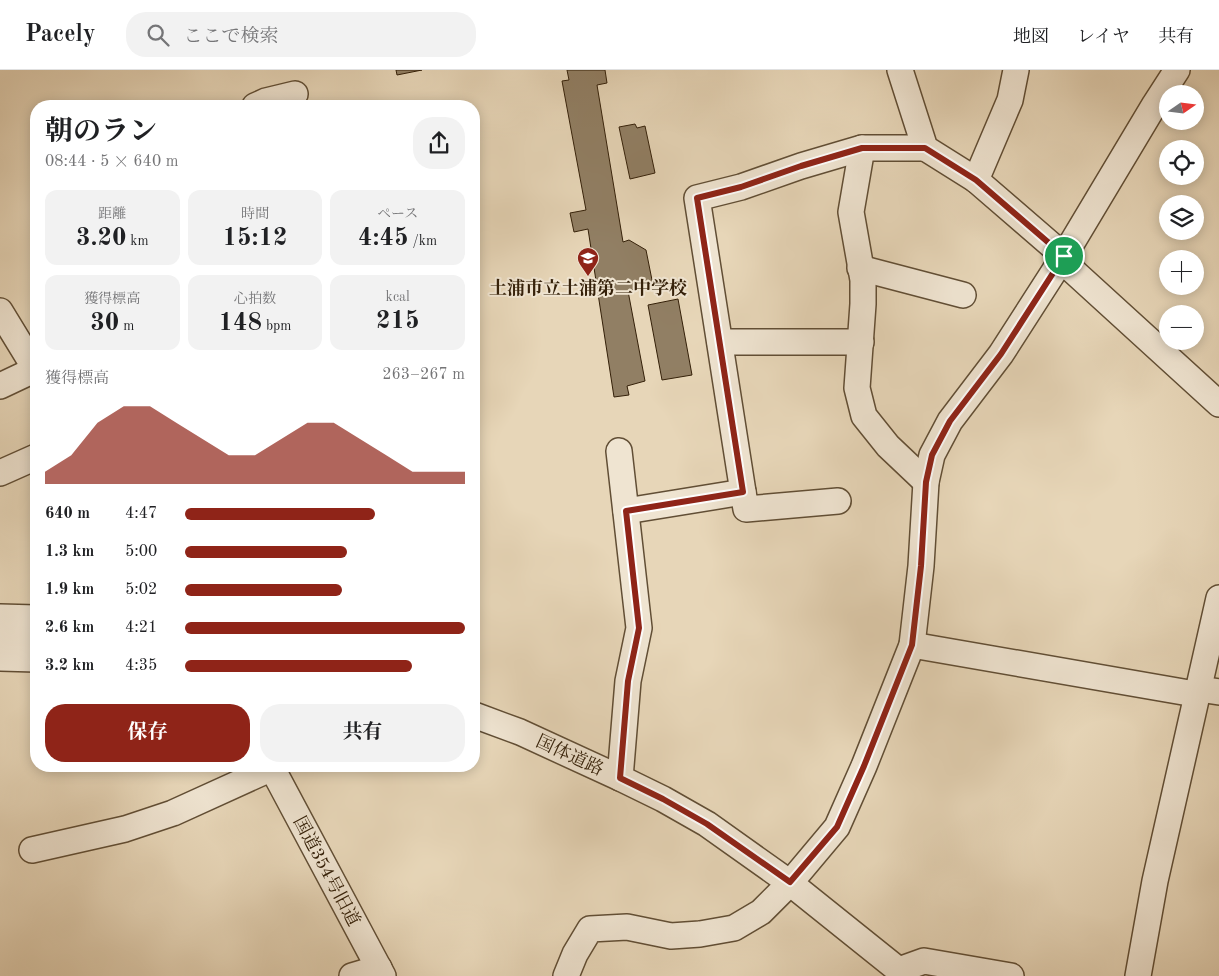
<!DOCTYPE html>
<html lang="ja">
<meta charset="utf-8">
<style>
:root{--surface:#fff;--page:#f2f2f2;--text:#202124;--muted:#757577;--line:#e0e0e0;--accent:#8f2418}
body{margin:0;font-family:"Old Standard TT","Noto Serif JP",serif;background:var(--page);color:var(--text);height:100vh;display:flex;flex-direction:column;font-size:19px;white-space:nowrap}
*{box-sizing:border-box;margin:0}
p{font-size:16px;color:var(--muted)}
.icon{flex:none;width:28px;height:28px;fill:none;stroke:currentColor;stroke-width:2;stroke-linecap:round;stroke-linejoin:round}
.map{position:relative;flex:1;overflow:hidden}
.sheet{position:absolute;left:30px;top:30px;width:450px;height:672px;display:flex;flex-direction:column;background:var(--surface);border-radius:20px;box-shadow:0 2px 12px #0003}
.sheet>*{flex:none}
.needle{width:32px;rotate:76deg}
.controls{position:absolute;left:1159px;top:15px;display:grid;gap:10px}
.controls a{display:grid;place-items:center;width:45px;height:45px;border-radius:50%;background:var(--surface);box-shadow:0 2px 12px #0003;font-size:25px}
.pin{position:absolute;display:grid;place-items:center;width:42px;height:42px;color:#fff;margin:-21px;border:2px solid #fff;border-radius:50%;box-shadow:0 1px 5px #0007}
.round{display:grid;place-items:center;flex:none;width:52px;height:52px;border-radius:20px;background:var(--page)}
.head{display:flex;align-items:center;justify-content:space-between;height:85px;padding:0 15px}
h1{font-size:28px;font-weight:700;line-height:38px}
.figures{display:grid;grid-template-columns:repeat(3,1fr);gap:8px;height:85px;padding:5px 15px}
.figures div{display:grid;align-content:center;border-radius:12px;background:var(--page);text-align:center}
.figures b{font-size:25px;font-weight:700}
.figures small{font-size:14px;font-weight:400}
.figures p{font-size:14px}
.chart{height:140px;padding:10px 15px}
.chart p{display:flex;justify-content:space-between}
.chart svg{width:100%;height:90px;margin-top:5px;fill:var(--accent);opacity:.7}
.button{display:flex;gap:10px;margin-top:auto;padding:10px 15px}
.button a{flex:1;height:58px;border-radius:20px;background:var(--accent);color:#fff;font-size:20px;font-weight:700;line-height:58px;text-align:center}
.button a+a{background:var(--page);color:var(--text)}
ul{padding:0 15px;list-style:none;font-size:16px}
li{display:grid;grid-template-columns:80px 60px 1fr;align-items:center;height:38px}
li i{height:12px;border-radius:6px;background:var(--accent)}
header{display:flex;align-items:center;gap:30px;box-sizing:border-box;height:70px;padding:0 25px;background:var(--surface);border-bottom:1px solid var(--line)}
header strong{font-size:24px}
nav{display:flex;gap:28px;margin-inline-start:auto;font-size:18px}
.search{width:350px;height:45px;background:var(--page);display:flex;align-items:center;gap:12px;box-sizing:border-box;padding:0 18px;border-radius:20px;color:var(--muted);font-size:19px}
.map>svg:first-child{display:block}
</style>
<header>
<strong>Pacely</strong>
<div class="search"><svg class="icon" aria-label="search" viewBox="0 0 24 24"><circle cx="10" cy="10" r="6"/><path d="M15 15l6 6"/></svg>ここで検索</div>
<nav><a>地図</a><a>レイヤ</a><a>共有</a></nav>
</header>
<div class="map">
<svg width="1219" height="906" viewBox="0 0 1219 906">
<rect width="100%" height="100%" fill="#e7d6b8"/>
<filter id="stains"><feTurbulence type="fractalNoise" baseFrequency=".004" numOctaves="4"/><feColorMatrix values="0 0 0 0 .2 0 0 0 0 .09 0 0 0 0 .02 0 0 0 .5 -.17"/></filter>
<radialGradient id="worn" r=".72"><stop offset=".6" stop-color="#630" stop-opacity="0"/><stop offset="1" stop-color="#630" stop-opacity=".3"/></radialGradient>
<g fill="#917f64" stroke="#342009">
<polygon points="396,0 422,0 397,5"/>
<polygon points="567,0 605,0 607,13 597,15 623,172 629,170 646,180 653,215 628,221 645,311 627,316 629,325 614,327 588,159 574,162 570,143 586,140 562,11 569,10"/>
<polygon points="635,54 637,58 645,56 655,103 630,109 619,57"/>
<polygon points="678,229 692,305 662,310 648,235"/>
</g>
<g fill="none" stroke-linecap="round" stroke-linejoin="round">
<g stroke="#614e35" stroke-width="28">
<g id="minor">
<polyline points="900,0 925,78 976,110 1064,186 1071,199 1219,334"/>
<polyline points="255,36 266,31 295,24"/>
<polyline points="862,78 851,142 863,210 863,234 857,318 864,346 888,376 926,412"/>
<polyline points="976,110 1010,30 1016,0"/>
<polyline points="860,198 963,225"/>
<polyline points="0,241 36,300"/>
<polyline points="720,272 861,272"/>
<polyline points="0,316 36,299"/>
<polyline points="619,381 639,558 628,611 620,708"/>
<polyline points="0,403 36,387"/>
<polyline points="743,422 746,439 838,431"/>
<polyline points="626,441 743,422 697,128 741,117 801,96 862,78 925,78"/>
<polyline points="0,547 36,548"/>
<polyline points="0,569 36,571"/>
<polyline points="912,575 1189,623 1199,619 1219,622"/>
<polyline points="0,588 36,589"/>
<polyline points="474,645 520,662 620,708 663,729 707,754 790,813 906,906"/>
<polyline points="271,696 383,906"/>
<polyline points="32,780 125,759 173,743 272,698"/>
<polyline points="899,900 924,891 1011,906"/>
<polyline points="352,906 379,898"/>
<polyline points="566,906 575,884 590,859 627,857 671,866 700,864 734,858 761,842 790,813 837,757 864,696 912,575 921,496 926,412 932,385 950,351 1001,284 1064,186 1155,34 1177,0"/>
<polyline points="1138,906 1155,811 1219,528"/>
</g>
</g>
<use href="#minor" stroke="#efe4d1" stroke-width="25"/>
</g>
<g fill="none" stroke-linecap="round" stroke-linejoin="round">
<g stroke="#fff" stroke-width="10">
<polygon id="route" points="862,78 925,78 976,110 1064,186 1001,284 950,351 932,385 926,412 921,496 912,575 864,696 837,757 790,812 707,754 663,729 620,708 628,611 639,558 626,441 743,422 697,128 741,117 801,96"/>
</g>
<use href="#route" stroke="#8f2418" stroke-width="6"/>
</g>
<defs>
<g id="school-pin" transform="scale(1.125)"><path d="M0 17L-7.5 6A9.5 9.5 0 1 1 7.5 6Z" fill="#8f2418" stroke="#efe4d1"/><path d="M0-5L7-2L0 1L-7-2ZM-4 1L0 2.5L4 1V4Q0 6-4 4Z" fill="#fff"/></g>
</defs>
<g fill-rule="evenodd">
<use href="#school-pin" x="588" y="188"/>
</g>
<g text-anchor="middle" stroke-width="4" stroke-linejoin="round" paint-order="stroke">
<g font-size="18" font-weight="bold" fill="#342009" stroke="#efe4d1">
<text x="588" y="224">土浦市立土浦第二中学校</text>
</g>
<g font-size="18" fill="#342009" stroke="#efe4d1">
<text transform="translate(570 685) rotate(25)" y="6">国体道路</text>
<text transform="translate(327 801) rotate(62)" y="6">国道354号旧道</text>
</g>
</g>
<rect width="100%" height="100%" filter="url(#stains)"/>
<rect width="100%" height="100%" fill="url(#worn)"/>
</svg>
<div class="controls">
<a><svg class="needle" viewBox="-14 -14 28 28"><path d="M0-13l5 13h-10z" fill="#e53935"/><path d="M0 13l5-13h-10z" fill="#757577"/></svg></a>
<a><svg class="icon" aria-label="locate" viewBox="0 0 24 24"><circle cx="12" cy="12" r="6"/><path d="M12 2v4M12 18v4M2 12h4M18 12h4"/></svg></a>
<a><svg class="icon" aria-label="layers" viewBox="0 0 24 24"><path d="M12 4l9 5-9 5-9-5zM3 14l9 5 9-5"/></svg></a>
<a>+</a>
<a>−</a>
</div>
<div class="pin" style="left:1064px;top:186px;background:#1e9e55"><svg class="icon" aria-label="arrive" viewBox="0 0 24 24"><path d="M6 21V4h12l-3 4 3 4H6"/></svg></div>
<section class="sheet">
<div class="head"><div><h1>朝のラン</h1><p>08:44 · 5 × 640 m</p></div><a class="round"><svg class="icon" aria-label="share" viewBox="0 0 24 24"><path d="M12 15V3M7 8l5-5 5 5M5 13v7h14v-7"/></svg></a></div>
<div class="figures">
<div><p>距離</p><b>3.20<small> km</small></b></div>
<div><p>時間</p><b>15:12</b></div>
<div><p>ペース</p><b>4:45<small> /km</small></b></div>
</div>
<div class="figures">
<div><p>獲得標高</p><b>30<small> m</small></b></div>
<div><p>心拍数</p><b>148<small> bpm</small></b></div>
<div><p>kcal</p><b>215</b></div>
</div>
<div class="chart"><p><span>獲得標高</span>263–267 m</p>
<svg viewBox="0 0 160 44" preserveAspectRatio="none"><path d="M0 44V38L10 30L20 14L30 6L40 6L50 14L60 22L70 30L80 30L90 22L100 14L110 14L120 22L130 30L140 38L150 38L160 38V44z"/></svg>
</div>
<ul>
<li><b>640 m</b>4:47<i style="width:68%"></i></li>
<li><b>1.3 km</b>5:00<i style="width:58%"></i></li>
<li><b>1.9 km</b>5:02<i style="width:56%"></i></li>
<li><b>2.6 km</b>4:21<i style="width:100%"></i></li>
<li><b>3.2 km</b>4:35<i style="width:81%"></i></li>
</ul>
<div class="button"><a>保存</a><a>共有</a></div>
</section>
</div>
